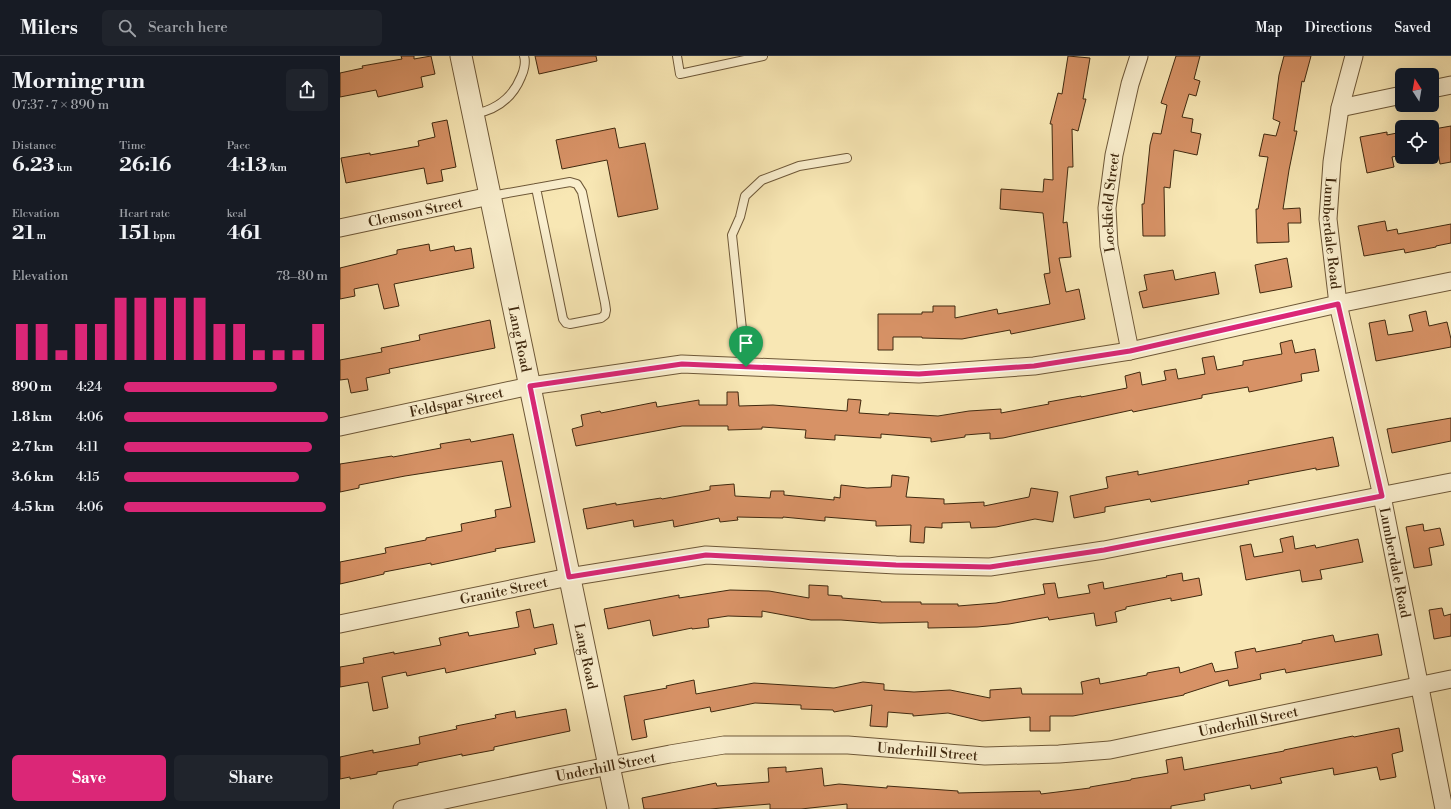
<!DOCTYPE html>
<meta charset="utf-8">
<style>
:root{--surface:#171b24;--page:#20242c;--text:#f1f3f6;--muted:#9ea1a6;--line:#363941;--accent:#db2777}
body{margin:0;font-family:"Libre Bodoni",serif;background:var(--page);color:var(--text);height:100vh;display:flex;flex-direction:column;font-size:15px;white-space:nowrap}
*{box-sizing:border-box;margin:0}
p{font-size:13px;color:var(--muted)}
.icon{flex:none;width:22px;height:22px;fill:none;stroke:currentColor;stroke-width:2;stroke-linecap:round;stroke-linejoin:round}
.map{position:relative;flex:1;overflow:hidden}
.details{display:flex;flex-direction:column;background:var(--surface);width:340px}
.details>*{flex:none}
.needle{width:26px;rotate:349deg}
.fabs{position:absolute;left:1055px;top:12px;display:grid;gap:8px}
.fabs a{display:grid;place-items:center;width:44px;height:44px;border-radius:6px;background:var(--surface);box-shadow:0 4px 16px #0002;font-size:20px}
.pin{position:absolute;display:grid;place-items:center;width:34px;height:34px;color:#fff;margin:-41px -17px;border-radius:50% 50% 50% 0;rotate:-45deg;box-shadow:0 0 4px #0007}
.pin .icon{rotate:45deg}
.round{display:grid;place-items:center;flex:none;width:42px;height:42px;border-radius:6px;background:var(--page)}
.head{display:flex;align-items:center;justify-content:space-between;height:68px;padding:0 12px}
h1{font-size:22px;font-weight:700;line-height:30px}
.stats{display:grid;grid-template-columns:repeat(3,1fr);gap:6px;height:68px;padding:4px 12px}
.stats div{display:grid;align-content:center}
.stats b{font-size:20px;font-weight:700}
.stats small{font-size:11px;font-weight:400}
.stats p{font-size:11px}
.chart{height:112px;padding:8px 12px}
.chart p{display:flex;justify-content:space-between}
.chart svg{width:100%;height:72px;margin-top:4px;stroke:var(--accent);stroke-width:6}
.action{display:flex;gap:8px;margin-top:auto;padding:8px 12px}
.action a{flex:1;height:46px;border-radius:6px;background:var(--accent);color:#fff;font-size:16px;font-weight:700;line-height:46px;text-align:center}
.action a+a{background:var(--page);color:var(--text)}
ul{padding:0 12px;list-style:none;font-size:13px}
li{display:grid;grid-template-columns:64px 48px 1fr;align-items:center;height:30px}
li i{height:10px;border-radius:5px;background:var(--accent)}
header{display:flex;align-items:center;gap:24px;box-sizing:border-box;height:56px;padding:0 20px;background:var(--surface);border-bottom:1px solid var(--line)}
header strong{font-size:19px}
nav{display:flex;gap:22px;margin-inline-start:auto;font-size:14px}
.search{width:280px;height:36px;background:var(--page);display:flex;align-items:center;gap:10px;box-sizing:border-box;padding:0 14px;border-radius:6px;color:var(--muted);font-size:15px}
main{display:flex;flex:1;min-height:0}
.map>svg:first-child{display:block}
</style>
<header>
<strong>Milers</strong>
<div class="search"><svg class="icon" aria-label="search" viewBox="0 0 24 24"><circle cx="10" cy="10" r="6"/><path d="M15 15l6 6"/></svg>Search here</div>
<nav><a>Map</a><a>Directions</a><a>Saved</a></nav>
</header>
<main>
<section class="details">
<div class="head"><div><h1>Morning run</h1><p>07:37 · 7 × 890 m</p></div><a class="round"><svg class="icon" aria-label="share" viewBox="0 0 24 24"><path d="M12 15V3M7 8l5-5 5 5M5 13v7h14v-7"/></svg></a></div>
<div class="stats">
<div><p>Distance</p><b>6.23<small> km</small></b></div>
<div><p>Time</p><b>26:16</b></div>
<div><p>Pace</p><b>4:13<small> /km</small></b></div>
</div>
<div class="stats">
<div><p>Elevation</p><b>21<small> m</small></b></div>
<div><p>Heart rate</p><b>151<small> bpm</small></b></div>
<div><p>kcal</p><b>461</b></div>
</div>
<div class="chart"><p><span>Elevation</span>78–80 m</p>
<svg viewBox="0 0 160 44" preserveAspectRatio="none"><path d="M5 44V22M15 44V22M25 44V38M35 44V22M45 44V22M55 44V6M65 44V6M75 44V6M85 44V6M95 44V6M105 44V22M115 44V22M125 44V38M135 44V38M145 44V38M155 44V22"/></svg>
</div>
<ul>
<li><b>890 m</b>4:24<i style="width:75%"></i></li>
<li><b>1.8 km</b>4:06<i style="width:100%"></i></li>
<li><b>2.7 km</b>4:11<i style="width:92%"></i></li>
<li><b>3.6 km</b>4:15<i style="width:86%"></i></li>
<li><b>4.5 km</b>4:06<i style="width:99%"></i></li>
</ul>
<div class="action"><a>Save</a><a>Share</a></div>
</section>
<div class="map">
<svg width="1111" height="753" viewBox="0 0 1111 753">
<rect width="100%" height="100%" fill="#f8e7b4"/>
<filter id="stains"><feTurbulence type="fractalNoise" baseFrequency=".005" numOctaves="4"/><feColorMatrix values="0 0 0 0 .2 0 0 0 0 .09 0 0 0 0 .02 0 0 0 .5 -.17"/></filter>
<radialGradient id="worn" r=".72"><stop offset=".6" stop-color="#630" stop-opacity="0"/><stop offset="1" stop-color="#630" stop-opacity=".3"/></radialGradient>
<g fill="#d79266" stroke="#40290f">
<polygon points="61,0 74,0 74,3 91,0 95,18 81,21 83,31 38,41 36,34 0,41 0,17 23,12 22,10 62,3"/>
<polygon points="195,0 256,0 257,5 199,18"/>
<polygon points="728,0 750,2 743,43 746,43 738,75 732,73 733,111 728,111 723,167 727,166 731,201 719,202 726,236 739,233 745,263 671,278 670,274 622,283 582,282 582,281 553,281 553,294 538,294 538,258 582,258 582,256 593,256 593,250 615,250 615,262 657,253 658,258 710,248 704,218 710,217 703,157 660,153 661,133 703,136 704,123 713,124 712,68 710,68 718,37 722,38"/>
<polygon points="836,0 860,0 854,23 860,25 856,40 849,38 842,61 853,63 851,76 861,78 857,99 834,94 830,132 824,131 825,180 803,180 802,148 804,148 810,89 813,77 821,78 827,49 821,47"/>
<polygon points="944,0 971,0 964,26 962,25 954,75 957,75 949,114 943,153 960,152 961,167 948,167 949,186 917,187 916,153 918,153 928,101 919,100 924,78 936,80 940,66 933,63 939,19"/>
<polygon points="107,64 116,111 101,114 103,125 87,128 84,112 6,127 1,102 30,97 30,99 79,90 78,85 95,81 92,67"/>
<polygon points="1111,70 1111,106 1100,108 1094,73"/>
<polygon points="275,72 279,92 305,87 318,153 278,161 267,104 222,113 216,84"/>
<polygon points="1047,76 1047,79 1062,76 1062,99 1052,101 1054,111 1027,117 1020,81"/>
<polygon points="1045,165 1047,175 1057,173 1058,178 1111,168 1111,187 1096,190 1096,191 1065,197 1064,193 1024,200 1018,170"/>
<polygon points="89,188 90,195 114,190 115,195 131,192 134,212 54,228 59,250 44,253 38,228 14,233 15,240 0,243 0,212 57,198 57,194"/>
<polygon points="947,202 952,231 920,237 915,209"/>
<polygon points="833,214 835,224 875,216 879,238 803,252 799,236 807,234 804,219"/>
<polygon points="1086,255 1089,270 1107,266 1111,283 1111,291 1036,305 1029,267 1045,264 1048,279 1073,275 1069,259"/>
<polygon points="150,264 155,292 49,313 50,317 26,322 28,334 11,337 8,323 0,324 0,304 42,296 41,292 80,284 79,279"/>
<polygon points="952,284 955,297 975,293 979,315 961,318 962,325 909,336 908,331 862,339 862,342 793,356 792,354 663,382 650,383 650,377 625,379 625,381 591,386 591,382 541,378 541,382 495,379 495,384 465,382 466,374 422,371 422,373 388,374 388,370 342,370 236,390 232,373 243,370 241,359 260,355 261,357 316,346 317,351 359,344 359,349 387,349 387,336 398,336 399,350 433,349 507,355 508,343 521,344 519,357 549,359 549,357 598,360 629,355 661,353 661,357 709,348 708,346 741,340 741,341 787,332 785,320 800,316 802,329 826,324 824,315 836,313 838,323 865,318 862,302 874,300 877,314 903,309 903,305 942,298 940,287"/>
<polygon points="1111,362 1111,385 1052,397 1047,373"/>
<polygon points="173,378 195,486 155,493 156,495 91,509 91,507 44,516 44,518 0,528 0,506 46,497 45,492 86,484 86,482 122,475 121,468 156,461 155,454 171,451 162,405 65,420 19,429 19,432 0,436 0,408 52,400 53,401 101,392 100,388 130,383 131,386"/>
<polygon points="993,381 999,410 976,414 976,412 908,425 909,428 811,446 810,443 765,451 765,456 734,462 730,440 768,432 766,421 798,415 798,419"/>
<polygon points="552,419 569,421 566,441 604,443 604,448 644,446 644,450 689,441 691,432 718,436 713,466 695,463 656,471 631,472 630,466 602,467 602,472 585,471 584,487 570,486 571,469 536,470 536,465 485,461 485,465 443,461 443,462 397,461 398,464 380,466 379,462 334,471 333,464 294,471 293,464 247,473 243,453 276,447 276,449 321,442 322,443 370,434 370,430 394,428 395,440 430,442 431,435 444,435 444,439 494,444 494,441 500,442 501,429 527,432 551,431"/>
<polygon points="1083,468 1084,475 1100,472 1104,489 1089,492 1092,509 1074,512 1066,471"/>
<polygon points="953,480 955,493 975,489 976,492 1018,483 1023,506 980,514 982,523 962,526 960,514 906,524 900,490 911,488 914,501 943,496 940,483"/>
<polygon points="842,517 843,525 859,522 862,539 831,545 831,542 786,551 786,553 775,556 777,566 756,570 754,557 709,564 708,561 669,568 637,571 588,572 588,566 540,567 501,564 471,564 422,555 422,561 388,560 368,563 369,571 352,573 352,572 313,580 310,564 268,573 264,553 339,539 339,542 390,534 429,535 469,542 469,529 488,530 488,539 502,540 502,542 541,545 541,546 581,546 581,548 618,548 618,550 656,547 705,538 703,528 715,527 718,542 750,537 748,529 763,526 764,533 827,521 826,520"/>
<polygon points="1102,552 1104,560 1111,558 1111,580 1094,583 1089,554"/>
<polygon points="190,553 194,572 213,568 217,588 194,593 196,598 106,617 105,612 67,620 66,616 42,621 48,652 33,655 28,626 0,631 0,611 24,607 23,602 54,596 54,598 101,589 99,582 128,576 129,580 179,571 176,556"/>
<polygon points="1038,578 1042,599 946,617 945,613 920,618 921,623 889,630 888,624 844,638 844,639 733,660 710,660 710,675 690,675 690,661 642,665 608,657 573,660 573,658 548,656 547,671 530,670 532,649 494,656 493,654 461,653 461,649 415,647 371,656 370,651 304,664 307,681 292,684 284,640 327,632 326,630 354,624 356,638 414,627 494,632 523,626 544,628 544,634 574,636 610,634 650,642 650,634 681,632 682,638 743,638 741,626 759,622 760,628 807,619 807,617 839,611 840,617 872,607 875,616 898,612 895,596 915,592 916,596 962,587 962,585 993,579 995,586"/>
<polygon points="226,653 230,675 154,691 154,694 122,700 122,698 78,707 78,709 37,716 37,718 10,723 10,721 0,723 0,701 33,694 33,697 80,688 79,681 117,673 116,670 156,662 155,659 175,655 176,662"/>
<polygon points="1059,672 1063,695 1052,698 1056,721 1040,724 1037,711 994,719 993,712 940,722 942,727 911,733 910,729 864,738 865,744 831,750 831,753 507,753 507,748 461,753 430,753 430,748 370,753 304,753 302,742 376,727 377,730 429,726 428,712 446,711 446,716 482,712 484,730 499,728 547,732 547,730 618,735 618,737 700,735 701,738 750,732 750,731 791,724 791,723 828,717 826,704 842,701 844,714 944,695 944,694 1013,680 1014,681"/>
</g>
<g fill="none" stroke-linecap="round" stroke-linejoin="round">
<g stroke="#6e5838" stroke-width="10">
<g id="service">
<polyline points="337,0 340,18 423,0"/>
<path d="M134,58C156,54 172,43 181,21C184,15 186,6 184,0"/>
<polyline points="151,140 230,126 237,128 242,136 265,247 266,254 265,259 261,262 230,268 226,267 223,263 196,132"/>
<polyline points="406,311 392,179 400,161 405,140 422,124 459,110 507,102"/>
</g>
</g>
<g stroke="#6e5838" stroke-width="19">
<g id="minor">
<path id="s1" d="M1014,0L1000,52L992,106L988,163L998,248L1042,440L1104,753"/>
<polyline points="1092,33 1111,29"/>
<polyline points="1000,52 1062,39"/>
<path id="s2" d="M0,172L150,140"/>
<path id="s3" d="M790,295L769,190L767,152L774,99L790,28L799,0"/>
<path id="s4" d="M0,371L190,330L342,308L579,318L694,310L790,295L998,248L1111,225"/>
<path id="s5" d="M0,568L229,521L366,499L556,509L650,511L764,494L1111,426"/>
<path id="s6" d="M62,753L218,720L330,698L384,689H508L645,700L719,698L770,694L1111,623"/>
</g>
</g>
<g stroke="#6e5838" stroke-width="23">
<g id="tertiary">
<path id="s7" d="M121,0L278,753"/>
</g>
</g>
<use href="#service" stroke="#faefce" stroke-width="8"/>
<use href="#minor" stroke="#faefce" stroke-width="17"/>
<use href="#tertiary" stroke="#faefce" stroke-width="21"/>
</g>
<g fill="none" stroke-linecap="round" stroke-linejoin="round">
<g stroke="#fff" stroke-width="8">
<polygon id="route" points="998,248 1042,440 764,494 650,511 556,509 366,499 229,521 190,330 342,308 579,318 694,310 790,295"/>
</g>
<use href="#route" stroke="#db2777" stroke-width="5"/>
</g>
<g text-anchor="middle" stroke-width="4" stroke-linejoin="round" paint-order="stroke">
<g font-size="14" fill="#40290f" stroke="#faefce">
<text dy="5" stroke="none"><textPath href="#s3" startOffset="151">Lockfield Street</textPath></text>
<text dy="5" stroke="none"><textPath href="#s2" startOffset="77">Clemson Street</textPath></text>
<text dy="5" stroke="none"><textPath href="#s1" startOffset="180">Lumberdale Road</textPath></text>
<text dy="5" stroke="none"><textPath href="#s7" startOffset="289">Lang Road</textPath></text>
<text dy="5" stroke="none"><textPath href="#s4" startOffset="119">Feldspar Street</textPath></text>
<text dy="5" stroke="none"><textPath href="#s1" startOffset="516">Lumberdale Road</textPath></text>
<text dy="5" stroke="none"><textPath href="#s5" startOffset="167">Granite Street</textPath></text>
<text dy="5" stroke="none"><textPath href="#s7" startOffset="613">Lang Road</textPath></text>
<text dy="5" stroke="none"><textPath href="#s6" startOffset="856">Underhill Street</textPath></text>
<text dy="5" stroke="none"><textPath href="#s6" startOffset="532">Underhill Street</textPath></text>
<text dy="5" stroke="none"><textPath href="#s6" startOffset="208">Underhill Street</textPath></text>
</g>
</g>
<rect width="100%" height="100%" filter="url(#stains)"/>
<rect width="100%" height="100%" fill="url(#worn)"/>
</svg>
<div class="fabs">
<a><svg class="needle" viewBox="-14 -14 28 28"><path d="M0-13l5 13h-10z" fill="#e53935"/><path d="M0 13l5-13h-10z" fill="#9ea1a6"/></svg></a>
<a><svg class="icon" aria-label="locate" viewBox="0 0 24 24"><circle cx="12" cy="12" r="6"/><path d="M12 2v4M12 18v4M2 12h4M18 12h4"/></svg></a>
</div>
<div class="pin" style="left:406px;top:311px;background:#1e9e55"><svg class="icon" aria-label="arrive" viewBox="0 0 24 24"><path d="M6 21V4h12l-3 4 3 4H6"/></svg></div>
</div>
</main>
